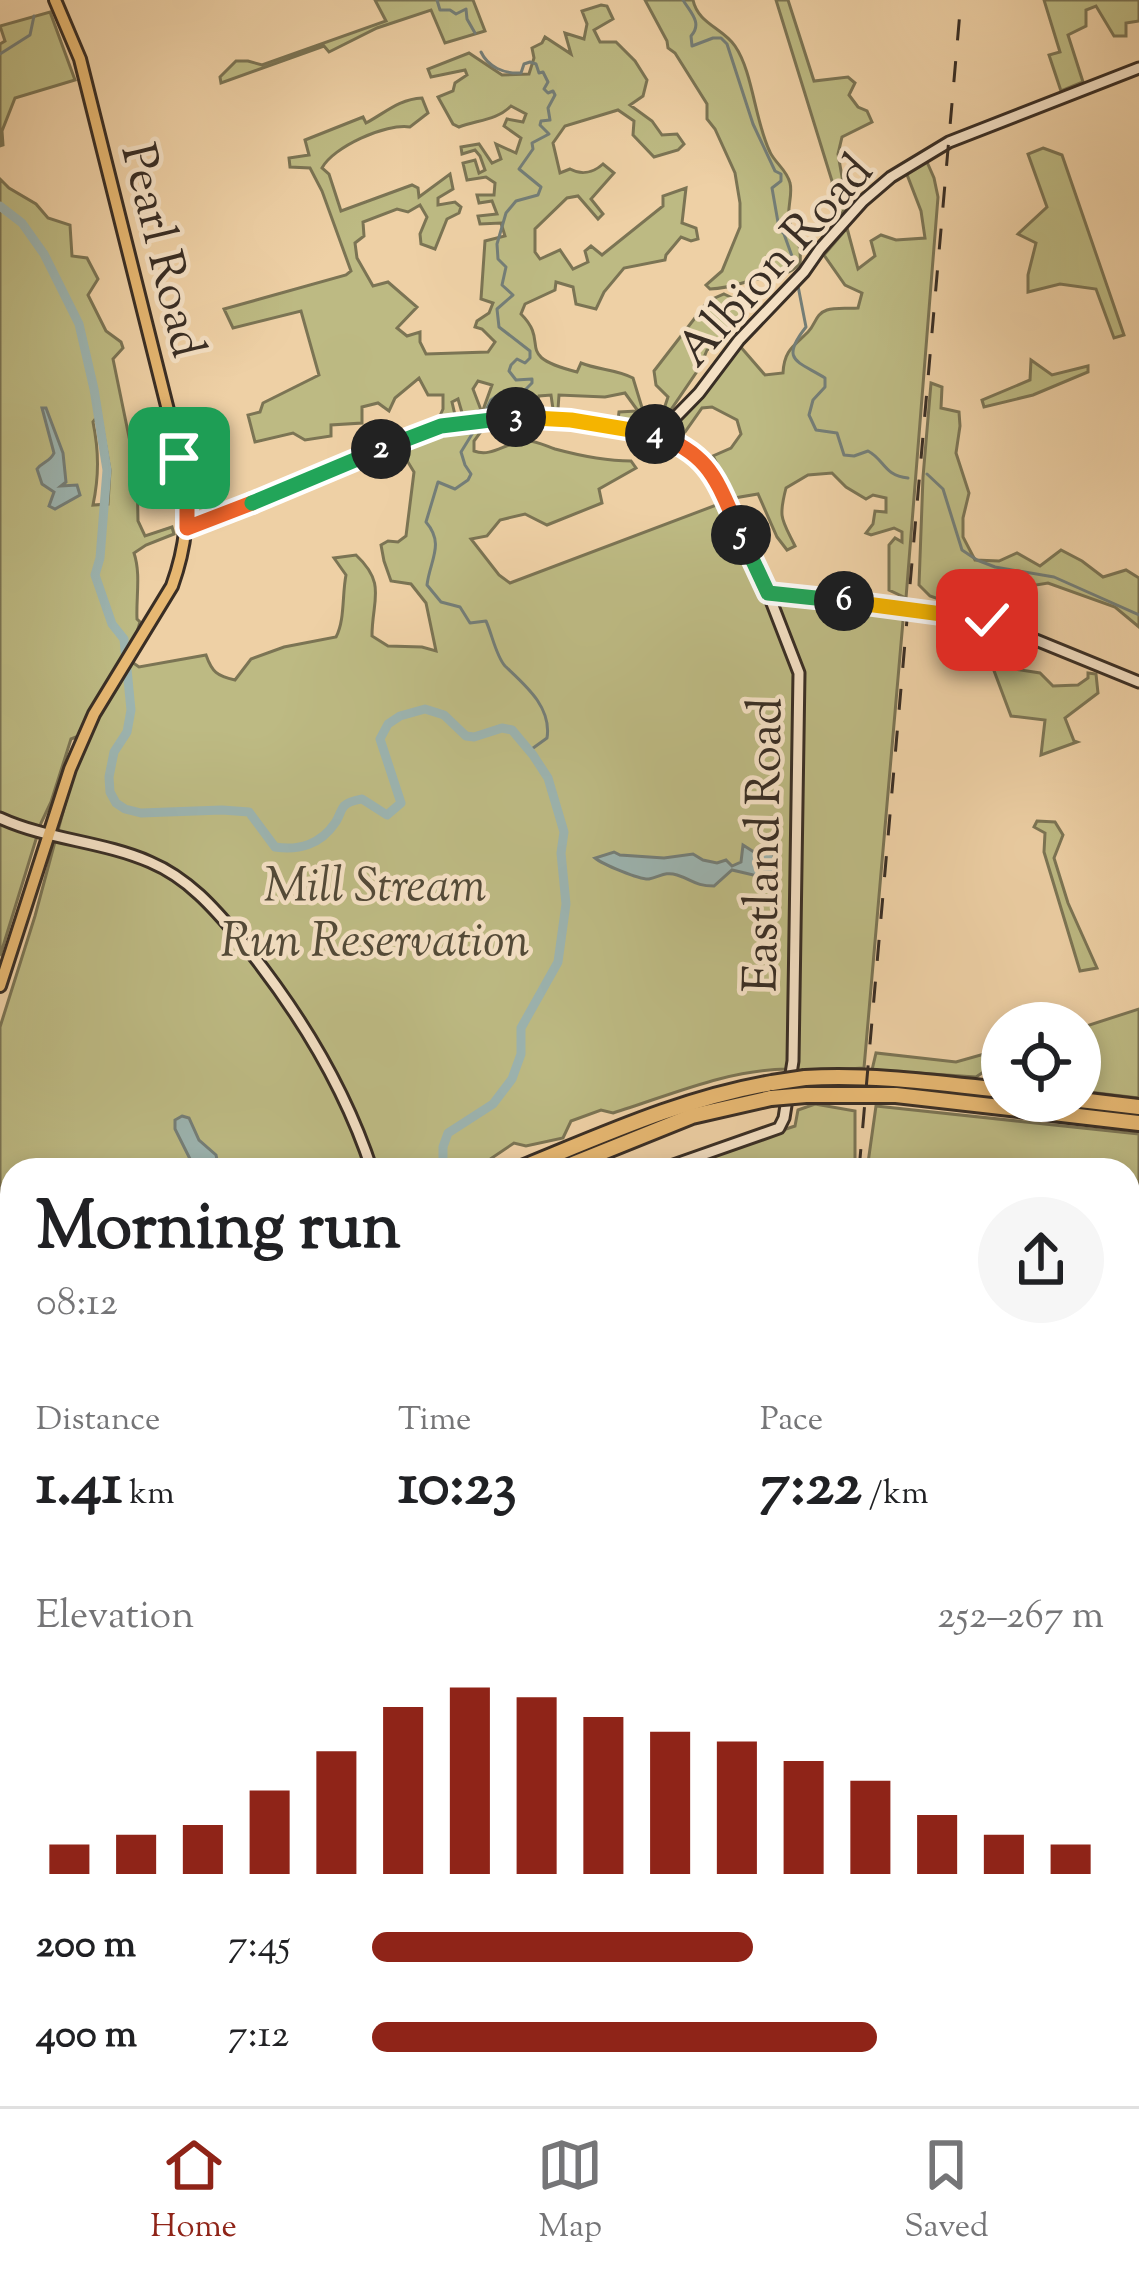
<!DOCTYPE html>
<meta charset="utf-8">
<style>
:root{--surface:#fff;--page:#f6f6f6;--text:#202124;--muted:#757577;--line:#e0e0e0;--accent:#8f2418}
body{margin:0;font-family:"Sorts Mill Goudy",serif;background:var(--page);color:var(--text);height:100vh;display:flex;flex-direction:column;font-size:45px;white-space:nowrap}
*{box-sizing:border-box;margin:0}
p{font-size:39px;color:var(--muted)}
.icon{flex:none;width:66px;height:66px;fill:none;stroke:currentColor;stroke-width:2;stroke-linecap:round;stroke-linejoin:round}
.map{position:relative;flex:1;overflow:hidden}
.details{position:absolute;left:0px;top:1158px;width:1140px;height:948px;display:flex;flex-direction:column;background:var(--surface);border-radius:36px 36px 0 0;box-shadow:0 6px 18px #0003}
.details>*{flex:none}
.controls{position:absolute;left:981px;top:1002px;display:grid;gap:24px}
.controls a{display:grid;place-items:center;width:120px;height:120px;border-radius:50%;background:var(--surface);box-shadow:0 6px 18px #0003;font-size:60px}
.pin{position:absolute;display:grid;place-items:center;width:102px;height:102px;color:#fff;margin:-51px;border-radius:24px;box-shadow:0 6px 18px #0006}
.km{position:absolute;width:60px;height:60px;margin:-30px;border-radius:50%;background:#222;color:#fff;font-size:33px;line-height:60px;text-align:center}
.round{display:grid;place-items:center;flex:none;width:126px;height:126px;border-radius:63px;background:var(--page)}
.overview{display:flex;align-items:center;justify-content:space-between;height:204px;padding:0 36px}
h1{font-size:66px;font-weight:800;line-height:90px}
.stats{display:grid;grid-template-columns:repeat(3,1fr);gap:18px;height:204px;padding:12px 36px}
.stats div{display:grid;align-content:center}
.stats b{font-size:60px;font-weight:800}
.stats small{font-size:33px;font-weight:400}
.stats p{font-size:33px}
.chart{height:336px;padding:24px 36px}
.chart p{display:flex;justify-content:space-between}
.chart svg{width:100%;height:216px;margin-top:12px;stroke:var(--accent);stroke-width:6}
ul{padding:0 36px;list-style:none;font-size:39px}
li{display:grid;grid-template-columns:192px 144px 1fr;align-items:center;height:90px}
li i{height:30px;border-radius:15px;background:var(--accent)}
.tabs{display:flex;justify-content:space-around;align-items:center;height:168px;border-top:3px solid var(--line);background:var(--surface);font-size:33px;color:var(--muted)}
.tabs a{display:grid;justify-items:center;gap:6px}
.tabs .selected{color:var(--accent)}
.map>svg:first-child{display:block}
</style>
<div class="map">
<svg width="1139" height="2106" viewBox="0 0 1139 2106">
<rect width="100%" height="100%" fill="#eed0a5"/>
<filter id="stains"><feTurbulence type="fractalNoise" baseFrequency=".00167" numOctaves="4"/><feColorMatrix values="0 0 0 0 .2 0 0 0 0 .09 0 0 0 0 .02 0 0 0 .5 -.17"/></filter>
<radialGradient id="worn" r=".72"><stop offset=".6" stop-color="#630" stop-opacity="0"/><stop offset="1" stop-color="#630" stop-opacity=".3"/></radialGradient>
<g fill="#bdba83" stroke="#7b7454" stroke-width="3" fill-rule="evenodd">
<polygon points="375,0 473,0 485,31 445,43 431,10 377,28 329,52 324,46 221,83 220,77 236,61 248,61 262,65 386,21"/>
<path d="M645,0H693C698,24 723,28 735,46C753,72 755,122 770,152C775,163 787,170 790,183C793,194 787,208 789,219C794,240 802,240 800,264C787,276 779,275 762,278C741,282 734,288 710,289L706,285L722,271L740,227V203L735,173L715,129L707,119V104L675,53L668,48L667,41Z"/>
<polygon points="776,0 788,0 814,81 848,77 855,83 849,95 858,107 867,111 872,122 842,137 838,154 847,205 834,226 832,181"/>
<polygon points="1044,0 1139,0 1139,21 1126,23 1126,36 1114,36 1096,6 1086,10 1086,26 1068,35 1083,82 1061,91 1049,55 1060,52"/>
<path d="M601,5L607,6L613,19L594,30L600,42H616L635,61L647,80L643,96L630,105L652,121L662,135L677,134L684,144L678,150L654,157L633,135L634,121L618,110L565,126L553,143L560,173L570,169C581,175 593,173 603,164L614,173L591,199L603,214L598,219L578,196L567,198L535,229V252L540,259L560,250L573,269L588,262L585,251L591,246L602,255L663,206V196L686,188L682,223L696,228L698,239L691,241L681,237L666,255L665,260L624,268L604,292L596,309L576,304L573,287L556,282L555,290L525,304L521,314C552,345 511,355 577,372L581,363C598,370 616,369 633,378L647,424L618,420L619,412L638,411L625,393L605,397L559,395L558,409H553L551,395L539,396L536,408H526L529,394L519,391L520,405L483,410L492,385L478,381L473,389L481,410L463,416L458,399L452,402L455,415L439,418L443,409V395H428L419,378L395,398L389,411L378,403L362,407V423L331,425V436L305,440L293,433L255,442L248,415L260,412L263,403L319,375L301,311L233,328L224,309L346,275L351,271L322,191L310,168L290,167L289,158L309,155L305,140L363,117L366,123C385,113 399,99 422,98L428,113L410,127C386,123 333,147 322,168L329,174L341,211L412,185L418,188L419,197L450,174L453,189L438,198V205L455,202L461,207L459,213L447,219L435,249L421,244L420,234L427,217L420,205L408,212L397,209L363,222L364,236L355,243L357,258L373,286L388,282L417,307L397,328L407,336L420,332V342L426,354L488,352L495,342L482,329L475,327L477,321L489,313L493,303L481,299L485,241L505,236L501,223L480,224L478,216L497,214L492,201L479,203L477,195H494L495,183L486,177L467,180L463,163L475,160L479,173L485,170L480,156L475,150L462,154L461,147L479,144L492,163L501,159L496,144L516,153L521,138L504,126L507,119L523,122L526,114L511,106C497,120 478,120 459,127L453,124L438,97L453,91L455,83L467,75L465,70L431,77L428,69L469,53L502,75L529,74L534,58L532,48L542,43L545,37L571,54L565,33L584,39L587,24L582,11Z"/>
<polygon points="50,12 75,80 15,98 2,131 3,145 0,146 0,44 5,41 0,26"/>
<polygon points="1043,148 1062,155 1124,335 1114,338 1096,289 1060,284 1028,292 1028,275 1036,243 1018,234 1047,207 1028,154"/>
<path d="M927,162L934,178L938,197L906,598L889,590V545L895,538L902,542V532L894,528L871,535L866,533L873,524L875,511L886,512V498L873,495L866,499L846,487L832,473L808,475L786,488C778,519 782,519 795,546L787,550L777,537L758,494L734,498L713,456L731,448L741,434L737,420L712,407L702,408L685,432L678,435L669,432L672,425L739,345L765,375L783,373C784,350 794,346 808,332C816,324 815,314 827,310C836,307 849,309 858,308L862,293L845,285L824,255L847,228L858,269L875,256L871,241L881,235L896,240L925,238L921,211L906,172Z"/>
<path d="M0,179L9,188L36,204L48,218L70,225L72,256L87,258L98,279L88,295L106,331L121,342L123,348L113,359L135,466L159,459V466L137,473L138,521L145,536L172,527L174,534L146,545L134,553C141,574 136,597 137,619L140,622L129,660L139,667L206,655C212,672 217,676 235,680L251,659L284,647L336,637C345,620 342,595 346,575L334,558L356,555C387,584 372,600 372,636L388,646L422,647L436,651L426,603L411,584L391,581L384,561L381,545L388,541L398,542L406,536L414,472L400,449L473,427L485,426L474,441V451C493,458 506,441 528,441C536,441 546,446 555,449C581,456 605,461 631,461L636,468L599,489L602,503L547,525L525,514L500,520L487,536L471,539L499,575L510,583L727,501L767,591L902,608L903,621L864,1068L795,1072L793,1055L788,1056L787,1069C726,1070 671,1095 613,1113L601,1110L571,1121L563,1138L526,1146L514,1143L474,1170H12V1195L9,1197L12,1205V1287H0V1027L35,916L84,734L71,739L51,802L41,823L0,956ZM100,413L110,470L108,504L93,505C99,476 99,452 93,422Z"/>
<polygon points="724,294 747,305 732,332 720,344 707,350 700,367 670,411 663,412 668,397 656,385 654,371 708,301"/>
<polygon points="1031,360 1052,375 1088,366 1088,372 1033,395 984,407 982,400 1030,380"/>
<polygon points="931,383 942,387 941,408 959,412 960,426 956,453 969,493 963,518 963,537 975,560 999,561 1017,553 1040,566 1061,550 1082,561 1103,577 1126,570 1139,578 1139,627 1115,607 1048,583 1011,589 980,584 957,577 944,601 930,596 919,585 923,477"/>
<polygon points="1001,659 1015,669 1040,673 1053,686 1078,685 1088,678 1088,673 1096,674 1098,693 1065,718 1074,741 1077,742 1041,755 1045,720 1011,716 990,660"/>
<polygon points="1037,821 1055,822 1063,835 1054,858 1068,903 1097,968 1080,971 1044,852 1045,833 1034,827"/>
<polygon points="1139,1009 1139,1098 1080,1091 1080,1028"/>
<polygon points="1002,1049 1002,1070 988,1069 976,1077 872,1070 876,1053 956,1062"/>
<polygon points="815,1104 855,1111 855,1159 849,1170 662,1170 795,1126 798,1110"/>
<polygon points="876,1106 1139,1134 1139,2055 1128,2052 1128,1170 867,1170"/>
<polygon points="0,1809 12,1811 12,2028 0,2032"/>
<polygon points="1128,2057 1134,2059 1139,2075 1139,2106 601,2106 606,2094 1128,2094"/>
<polygon points="12,2092 155,2096 503,2094 506,2106 0,2106 0,2097"/>
</g>
<g fill="#9cb4b0" stroke="#747e78" stroke-width="3">
<path d="M42,408H46L63,453L66,482L61,486L77,485L80,495L55,509L49,506L54,492L42,484L37,469C42,462 50,462 54,453Z"/>
<path d="M743,845L754,852L773,854L777,862L776,875L766,878L732,870L714,886C695,886 693,880 677,875C665,871 660,877 649,879C640,880 602,864 595,858L614,852L620,855L664,858L693,854L703,860L717,863L726,860L732,866L741,862Z"/>
<polygon points="182,1116 189,1118 199,1140 216,1155 219,1169 209,1165 193,1165 175,1129 175,1120"/>
</g>
<g fill="none" stroke-linecap="round" stroke-linejoin="round">
<g stroke="#747e78" stroke-width="3">
<polyline points="437,0 440,10 450,10 456,14 466,9 467,19 475,33"/>
<path d="M683,0C690,12 703,23 691,36L692,46L713,38H721L727,44L753,124L775,171L781,174V181L772,188L779,228L784,234L793,259"/>
<path d="M481,52C488,67 504,74 521,73L524,64L530,62L536,64L539,73L543,72L548,82L544,89L548,93L553,91L555,95L548,108L550,120L541,121L540,125L549,134L532,143L533,149L519,169L541,187L538,195L516,201L506,213L497,244L498,259L506,267L502,285L513,295L497,309L499,327L530,351V358L525,363L517,359L511,365L509,371L516,380L532,379V383L513,402L501,393L491,400L486,410"/>
<polyline points="0,54 30,35 34,16"/>
<path d="M798,286L806,327C779,361 798,361 825,378V387L813,400L809,415L816,430L837,433L844,455L854,456L868,451C885,460 883,475 908,478"/>
<path d="M477,426L461,452L465,465L471,474L468,480L455,489L438,482L426,522C445,544 430,560 427,585L441,602L460,607L470,623L486,621C492,634 496,656 505,666C525,685 552,707 547,738L529,751"/>
<polyline points="927,474 943,489 962,550 977,560 995,567 1054,577 1139,615"/>
<polyline points="0,1949 12,1959"/>
<polyline points="83,2094 85,2106"/>
<polyline points="110,2094 125,2106"/>
<polyline points="25,2106 40,2094"/>
</g>
<path stroke="#9cb4b0" stroke-width="9" d="M0,206L22,223L44,254L79,324L94,389L107,470L100,558L95,575L112,624L124,639L131,710L127,732L114,752L109,777L110,792L116,803L125,809L141,813L222,810L249,812L275,847C299,851 321,844 335,823C339,818 340,811 344,806C349,801 356,800 362,799L387,815L401,803L380,739L388,724L400,716L425,709L444,715L466,736L474,737L502,728L512,730L533,755L548,778L564,832L561,853L566,904L558,962L521,1028V1054L512,1079L493,1104L448,1133L443,1147V1170"/>
<g stroke="#392e25" stroke-width="15">
<g id="secondary">
<polyline points="658,435 699,393 739,340 804,272 820,249 863,201 891,177 949,142 1139,68"/>
<polyline points="187,528 284,491 408,438 460,422 523,417 571,420 658,435 701,458 714,474 768,593 799,673 793,1061 784,1118 779,1128 659,1170"/>
<polyline points="768,593 987,620 1139,682"/>
<path d="M0,818C48,840 102,841 150,862C188,878 214,908 240,939C297,1009 344,1084 372,1170"/>
<polyline points="0,1415 12,1413"/>
<polyline points="1128,1737 1139,1728"/>
<polyline points="1128,1872 1139,1907"/>
<polyline points="0,1932 12,1919"/>
<polyline points="0,2031 12,2027"/>
<polyline points="1128,2053 1139,2056"/>
</g>
</g>
<g stroke="#392e25" stroke-width="16">
<path id="primary" d="M0,986L70,769L94,714L172,586C186,547 190,511 183,470L80,59L55,0"/>
</g>
<g stroke="#392e25" stroke-width="20">
<g id="highway">
<path d="M805,1078C871,1074 936,1083 1002,1090"/>
<polyline points="806,1095 896,1095 1139,1123"/>
<polyline points="1080,1100 1139,1107"/>
<path d="M517,1170C601,1136 683,1098 772,1083"/>
<polyline points="558,1170 692,1116 771,1098"/>
<polyline points="0,1298 12,1299"/>
<polyline points="0,1316 12,1317"/>
</g>
</g>
<use href="#secondary" stroke="#f4e0c4" stroke-width="9"/>
<use href="#primary" stroke="#e7b872" stroke-width="10"/>
<use href="#highway" stroke="#e7b872" stroke-width="14"/>
<g stroke="#392e25" stroke-width="3" stroke-dasharray="21 21" stroke-linecap="butt">
<polyline points="859,1170 961,0"/>
<polyline points="595,2106 601,2094"/>
</g>
<g stroke="#392e25" stroke-width="20" stroke-linecap="butt">
<g id="highway-bridge">
<polyline points="772,1083 805,1078"/>
<polyline points="771,1098 806,1095"/>
</g>
</g>
<use href="#highway-bridge" stroke="#e7b872" stroke-width="14"/>
</g>
<g fill="none" stroke-linecap="round" stroke-linejoin="round">
<g stroke="#fff" stroke-width="24">
<polyline id="split-1" points="179,458 187,496 187,528 252,503"/>
</g>
<g stroke="#fff" stroke-width="24">
<polyline id="split-2" points="252,503 381,449"/>
</g>
<g stroke="#fff" stroke-width="24">
<polyline id="split-3" points="381,449 441,426 516,417"/>
</g>
<g stroke="#fff" stroke-width="24">
<polyline id="split-4" points="516,417 571,420 655,434"/>
</g>
<g stroke="#fff" stroke-width="24">
<path id="split-5" d="M655,434C713,455 717,483 741,535"/>
</g>
<g stroke="#fff" stroke-width="24">
<polyline id="split-6" points="741,535 768,593 844,601"/>
</g>
<g stroke="#fff" stroke-width="24">
<polyline id="split-7" points="844,601 987,620"/>
</g>
<use href="#split-1" stroke="#f0652b" stroke-width="15"/>
<use href="#split-2" stroke="#22a559" stroke-width="15"/>
<use href="#split-3" stroke="#22a559" stroke-width="15"/>
<use href="#split-4" stroke="#f5b400" stroke-width="15"/>
<use href="#split-5" stroke="#f0652b" stroke-width="15"/>
<use href="#split-6" stroke="#22a559" stroke-width="15"/>
<use href="#split-7" stroke="#f5b400" stroke-width="15"/>
</g>
<g text-anchor="middle" stroke-width="9" stroke-linejoin="round" paint-order="stroke">
<g font-size="48" fill="#392e25" stroke="#f4e0c4">
<text transform="translate(165 250) rotate(76)" y="17">Pearl Road</text>
<text transform="translate(773 259) rotate(-48)" y="17">Albion Road</text>
<text transform="translate(761 845) rotate(-89)" y="17">Eastland Road</text>
</g>
<g font-size="48" font-style="italic" fill="#534a38" stroke="#f4e0c4">
<text x="375" y="900">Mill Stream<tspan x="375" dy="55">Run Reservation</tspan></text>
</g>
</g>
<rect width="100%" height="100%" filter="url(#stains)"/>
<rect width="100%" height="100%" fill="url(#worn)"/>
</svg>
<div class="controls">
<a><svg class="icon" aria-label="locate" viewBox="0 0 24 24"><circle cx="12" cy="12" r="6"/><path d="M12 2v4M12 18v4M2 12h4M18 12h4"/></svg></a>
</div>
<div class="pin" style="left:179px;top:458px;background:#1e9e55"><svg class="icon" aria-label="arrive" viewBox="0 0 24 24"><path d="M6 21V4h12l-3 4 3 4H6"/></svg></div>
<div class="pin" style="left:987px;top:620px;background:#d93025"><svg class="icon" aria-label="check" viewBox="0 0 24 24"><path d="M5 12l5 5 9-10"/></svg></div>
<b class="km" style="left:381px;top:449px">2</b>
<b class="km" style="left:516px;top:417px">3</b>
<b class="km" style="left:655px;top:434px">4</b>
<b class="km" style="left:741px;top:535px">5</b>
<b class="km" style="left:844px;top:601px">6</b>
<section class="details">
<div class="overview"><div><h1>Morning run</h1><p>08:12</p></div><a class="round"><svg class="icon" aria-label="share" viewBox="0 0 24 24"><path d="M12 15V3M7 8l5-5 5 5M5 13v7h14v-7"/></svg></a></div>
<div class="stats">
<div><p>Distance</p><b>1.41<small> km</small></b></div>
<div><p>Time</p><b>10:23</b></div>
<div><p>Pace</p><b>7:22<small> /km</small></b></div>
</div>
<div class="chart"><p><span>Elevation</span>252–267 m</p>
<svg viewBox="0 0 160 44" preserveAspectRatio="none"><path d="M5 44V38M15 44V36M25 44V34M35 44V27M45 44V19M55 44V10M65 44V6M75 44V8M85 44V12M95 44V15M105 44V17M115 44V21M125 44V25M135 44V32M145 44V36M155 44V38"/></svg>
</div>
<ul>
<li><b>200 m</b>7:45<i style="width:52%"></i></li>
<li><b>400 m</b>7:12<i style="width:69%"></i></li>
</ul>
</section>
</div>
<nav class="tabs">
<a class="selected"><svg class="icon" aria-label="home" viewBox="0 0 24 24"><path d="M3 11l9-7 9 7M6 9v11h12V9"/></svg>Home</a>
<a><svg class="icon" aria-label="map" viewBox="0 0 24 24"><path d="M3 6l6-2 6 2 6-2v14l-6 2-6-2-6 2zM9 4v14M15 6v14"/></svg>Map</a>
<a><svg class="icon" aria-label="saved" viewBox="0 0 24 24"><path d="M7 4h10v16l-5-4-5 4z"/></svg>Saved</a>
</nav>
